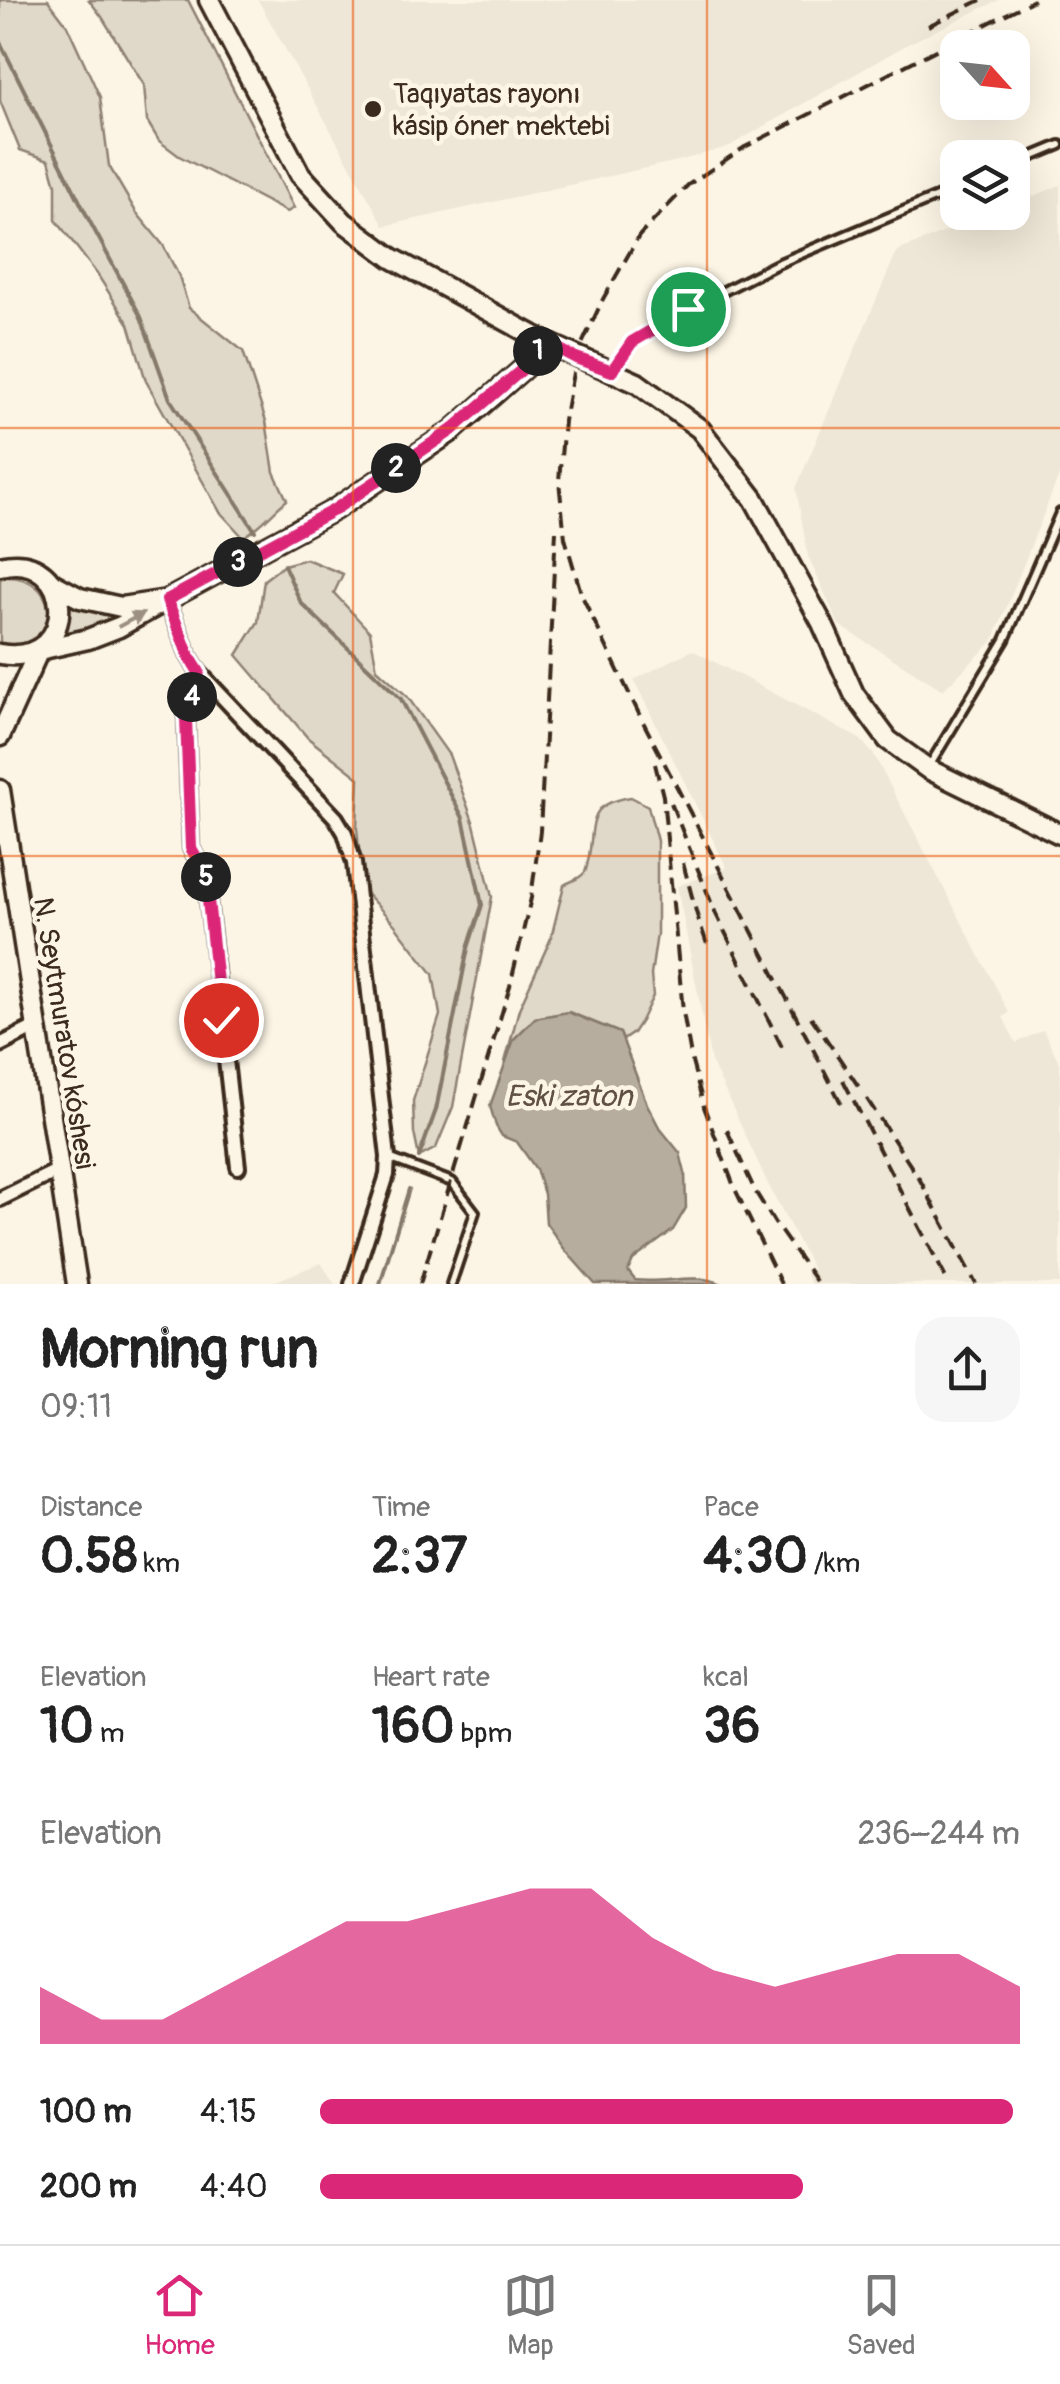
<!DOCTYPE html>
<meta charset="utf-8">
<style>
:root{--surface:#fff;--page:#f6f6f6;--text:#222;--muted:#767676;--line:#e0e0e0;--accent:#db2777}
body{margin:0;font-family:Pangolin,sans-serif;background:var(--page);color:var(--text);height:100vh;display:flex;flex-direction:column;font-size:38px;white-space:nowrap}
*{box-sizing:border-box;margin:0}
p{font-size:32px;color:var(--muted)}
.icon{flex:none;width:55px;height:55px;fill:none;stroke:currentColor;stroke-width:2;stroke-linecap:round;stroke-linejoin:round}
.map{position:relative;height:1284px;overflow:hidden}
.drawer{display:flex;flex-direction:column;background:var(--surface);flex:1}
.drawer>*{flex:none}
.needle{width:65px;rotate:117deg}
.controls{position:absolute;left:940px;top:30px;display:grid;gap:20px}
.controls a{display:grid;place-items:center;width:90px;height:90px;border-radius:20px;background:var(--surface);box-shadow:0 10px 40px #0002;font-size:50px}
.pin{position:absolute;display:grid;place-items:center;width:85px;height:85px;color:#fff;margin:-42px;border:5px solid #fff;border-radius:50%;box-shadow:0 2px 10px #0007}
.km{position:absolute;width:50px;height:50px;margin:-25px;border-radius:50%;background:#222;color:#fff;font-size:28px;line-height:50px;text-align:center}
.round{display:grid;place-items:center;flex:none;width:105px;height:105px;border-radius:30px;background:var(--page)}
.head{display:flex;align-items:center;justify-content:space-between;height:170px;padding:0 40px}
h1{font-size:55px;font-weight:700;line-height:75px}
.metrics{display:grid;grid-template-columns:repeat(3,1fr);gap:15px;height:170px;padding:10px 40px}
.metrics div{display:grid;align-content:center}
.metrics b{font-size:50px;font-weight:700}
.metrics small{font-size:28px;font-weight:400}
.metrics p{font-size:28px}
.chart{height:280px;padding:20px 40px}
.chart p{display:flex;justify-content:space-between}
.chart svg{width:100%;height:180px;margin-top:10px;fill:var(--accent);opacity:.7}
ul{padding:0 40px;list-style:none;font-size:32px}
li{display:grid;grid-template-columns:160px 120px 1fr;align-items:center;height:75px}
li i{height:25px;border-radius:12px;background:var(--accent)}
.dock{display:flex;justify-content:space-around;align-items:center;height:140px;border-top:2px solid var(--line);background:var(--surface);font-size:28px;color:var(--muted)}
.dock a{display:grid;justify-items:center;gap:5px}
.dock .selected{color:var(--accent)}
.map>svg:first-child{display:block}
</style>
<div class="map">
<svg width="1060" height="1284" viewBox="0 0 1060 1284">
<rect width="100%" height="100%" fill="#fcf5e5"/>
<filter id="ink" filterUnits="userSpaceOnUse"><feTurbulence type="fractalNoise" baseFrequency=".01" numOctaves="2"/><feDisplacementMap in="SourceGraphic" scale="20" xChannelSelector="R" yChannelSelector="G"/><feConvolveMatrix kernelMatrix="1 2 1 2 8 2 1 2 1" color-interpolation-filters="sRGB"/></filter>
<g filter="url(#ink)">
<g fill="#eee6d6">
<polygon points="258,0 999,0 906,45 728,147 682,160 384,226"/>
<polygon points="1060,185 1060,473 993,641 943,690 839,625 808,556 796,488 897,251 993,213 1012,212 1013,205"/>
<polygon points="692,650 860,739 874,755 1000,995 1009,1013 1003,1017 1016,1043 1043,1030 1060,1064 1060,1284 811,1284 806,1275 813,1269 768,1184 711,1061 677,886 727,868 634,680"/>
<polygon points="321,1263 335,1284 268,1284"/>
</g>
<g fill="#e0d8c8" stroke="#8e8173" stroke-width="2.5">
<path d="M0,0H48L67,25L100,97L109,166L136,212L163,245L179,276L189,308L243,351L266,421L274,472L287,500C272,512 259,529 243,537L220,512L146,381L129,324L97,274L56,220V185L49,160L20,150L0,101Z"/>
<polygon points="89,0 188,0 294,208 287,212 179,156 159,141 147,121 144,85 102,17"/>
<polygon points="306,559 343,574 334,593 370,632 377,669 407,696 449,755 474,824 492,897 453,1107 436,1148 419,1157 414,1133 413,1101 440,1015 433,974 395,925 363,890 357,828 359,778 308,738 237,655 258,622 264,580 284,565"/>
<path d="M5,577C58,575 60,638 25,646C18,647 7,646 0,646V579Z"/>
<polygon points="66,598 128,613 105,624 59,639 66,623"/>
<path d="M631,797L648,806L657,841V934L651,975L653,996L641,1021L633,1033L623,1040L620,1033L569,1012L536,1018L514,1039L505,1062L519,1009L551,938L564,885C571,881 580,879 585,872C587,868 588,861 589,856C595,820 587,804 631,797Z"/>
</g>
<path fill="#b7ad9e" stroke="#85796b" stroke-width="2.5" d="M568,1012L620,1033L647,1104L659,1127L680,1153L685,1173L686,1208L673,1230L633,1260L628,1271L635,1280C665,1284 695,1272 722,1284H595L565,1250L546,1223L544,1194L536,1169L517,1142L502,1136L496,1126L490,1106L514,1039L535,1018Z"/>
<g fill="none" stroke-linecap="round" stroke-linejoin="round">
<g stroke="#85796b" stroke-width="4">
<polyline points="0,42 89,220 141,317 170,399 255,531"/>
<polyline points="284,565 301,603 401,699 463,818 482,905 468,948 436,1110 419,1157"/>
<polyline points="380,1284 409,1189"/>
</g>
<g stroke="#3b2a1e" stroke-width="14">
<g id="lane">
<polyline points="1012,165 1060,145"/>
<polyline points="613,369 631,342 688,309 777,264 958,188"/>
<polyline points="928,768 1005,640 1060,513"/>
<polyline points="389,1158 452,1182 475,1212 451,1284"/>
</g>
</g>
<g stroke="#3b2a1e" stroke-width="20">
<g id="street">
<polyline points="167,600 189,656 199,672 336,818 345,833 354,863 388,1157 387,1175 352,1284"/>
<polyline points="199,672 186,718 191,848 205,873 238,1167"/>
<polyline points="0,1045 37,1026"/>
<polyline points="0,1199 59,1170"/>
</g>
</g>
<g stroke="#3b2a1e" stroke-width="25">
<g id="secondary">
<polyline points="209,0 300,174 344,222 392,258 545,342 637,383 700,429 754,499 822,623 854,694 888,740 928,769 1060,834"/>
<path d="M0,566C76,548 82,668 0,654"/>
<polyline points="167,600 334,510 452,431 525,367 545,342"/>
<polyline points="0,736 39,650 88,639 119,627 167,600 121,607 80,598 52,583"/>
<polyline points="0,790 77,1284"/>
</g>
</g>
<use href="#lane" stroke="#fcf5e5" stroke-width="6"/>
<use href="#street" stroke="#fcf5e5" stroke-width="12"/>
<use href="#secondary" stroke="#fcf5e5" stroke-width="18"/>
<g stroke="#3b2a1e" stroke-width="4" stroke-dasharray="15 8" stroke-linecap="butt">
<polyline points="928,26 981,0"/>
<polyline points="655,764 663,796 683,1012 692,1062 704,1107 735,1189 781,1284"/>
<polyline points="671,803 716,914 782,1047"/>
<polyline points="683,863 697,915 707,944"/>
<polyline points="811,1017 859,1087"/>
<polyline points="843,1080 949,1284"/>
<polyline points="867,1099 920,1180 976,1284"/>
<polyline points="841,1103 640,716 582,596 565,538 559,481 564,421 576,357 603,299 639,236 688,185 745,147 1034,0"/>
<polyline points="727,1130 755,1191 776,1225 818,1284"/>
<polyline points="420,1284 510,986 531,898 540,831 556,531"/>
</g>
</g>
<defs><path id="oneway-solid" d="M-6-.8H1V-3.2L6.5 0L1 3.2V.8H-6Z" transform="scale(2.5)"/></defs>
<use fill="#9c9082" href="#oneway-solid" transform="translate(131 620) rotate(-28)"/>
</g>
<g fill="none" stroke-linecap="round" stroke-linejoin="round" filter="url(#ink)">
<g stroke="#fff" stroke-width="20">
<polyline id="route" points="221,1020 205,872 191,848 186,718 199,672 189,656 167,600 334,510 452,430 525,367 545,342 576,358 612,371 632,342 688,309"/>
</g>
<use href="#route" stroke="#db2777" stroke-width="12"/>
</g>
<path fill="none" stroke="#e8590c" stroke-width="2.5" stroke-opacity="0.55" d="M353,0V1284M707,0V1284M0,428H1060M0,856H1060"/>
<circle fill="#3b2a1e" stroke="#fcf5e5" stroke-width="4" cx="373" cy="109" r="10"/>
<g text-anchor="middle" stroke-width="9" stroke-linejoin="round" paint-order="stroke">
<g font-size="28" fill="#3b2a1e" stroke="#fcf5e5" text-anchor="start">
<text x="393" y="103">Taqıyatas rayonı<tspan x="393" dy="32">kásip óner mektebi</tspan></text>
</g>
<g font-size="28" fill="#3b2a1e" stroke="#fcf5e5">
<text transform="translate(65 1033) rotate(81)" y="10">N. Seytmuratov kóshesi</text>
</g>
<g font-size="30" font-style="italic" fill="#605144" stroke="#fcf5e5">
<text x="569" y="1106">Eski zaton</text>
</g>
</g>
</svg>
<div class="controls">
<a><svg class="needle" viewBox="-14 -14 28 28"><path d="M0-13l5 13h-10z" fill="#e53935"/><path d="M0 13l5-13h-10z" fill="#767676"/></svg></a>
<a><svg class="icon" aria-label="layers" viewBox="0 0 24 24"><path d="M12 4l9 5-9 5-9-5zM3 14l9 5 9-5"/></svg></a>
</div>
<div class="pin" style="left:688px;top:309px;background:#1e9e55"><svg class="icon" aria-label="arrive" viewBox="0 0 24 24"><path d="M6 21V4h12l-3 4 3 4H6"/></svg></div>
<div class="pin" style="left:221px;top:1020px;background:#d93025"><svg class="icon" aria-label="check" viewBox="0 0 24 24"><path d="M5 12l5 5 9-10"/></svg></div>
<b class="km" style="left:538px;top:351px">1</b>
<b class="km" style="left:396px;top:468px">2</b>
<b class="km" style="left:238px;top:562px">3</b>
<b class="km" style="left:192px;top:697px">4</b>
<b class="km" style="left:206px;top:877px">5</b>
</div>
<section class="drawer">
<div class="head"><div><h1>Morning run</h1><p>09:11</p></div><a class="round"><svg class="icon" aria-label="share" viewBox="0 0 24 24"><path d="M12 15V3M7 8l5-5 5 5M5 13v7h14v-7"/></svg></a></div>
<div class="metrics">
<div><p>Distance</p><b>0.58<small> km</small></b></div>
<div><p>Time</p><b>2:37</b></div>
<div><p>Pace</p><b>4:30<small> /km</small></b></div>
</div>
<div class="metrics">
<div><p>Elevation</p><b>10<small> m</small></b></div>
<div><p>Heart rate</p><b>160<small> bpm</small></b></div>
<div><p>kcal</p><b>36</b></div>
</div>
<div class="chart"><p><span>Elevation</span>236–244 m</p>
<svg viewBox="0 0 160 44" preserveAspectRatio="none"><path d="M0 44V30L10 38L20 38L30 30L40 22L50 14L60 14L70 10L80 6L90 6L100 18L110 26L120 30L130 26L140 22L150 22L160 30V44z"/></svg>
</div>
<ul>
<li><b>100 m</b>4:15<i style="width:99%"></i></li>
<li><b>200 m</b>4:40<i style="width:69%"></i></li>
</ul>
</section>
<nav class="dock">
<a class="selected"><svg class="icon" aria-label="home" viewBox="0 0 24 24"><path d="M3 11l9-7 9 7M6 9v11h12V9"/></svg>Home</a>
<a><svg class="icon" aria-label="map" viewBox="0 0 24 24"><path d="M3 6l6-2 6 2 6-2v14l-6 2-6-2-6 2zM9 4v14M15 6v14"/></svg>Map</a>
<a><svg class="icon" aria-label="saved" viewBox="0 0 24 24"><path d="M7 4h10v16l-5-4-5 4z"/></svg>Saved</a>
</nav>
